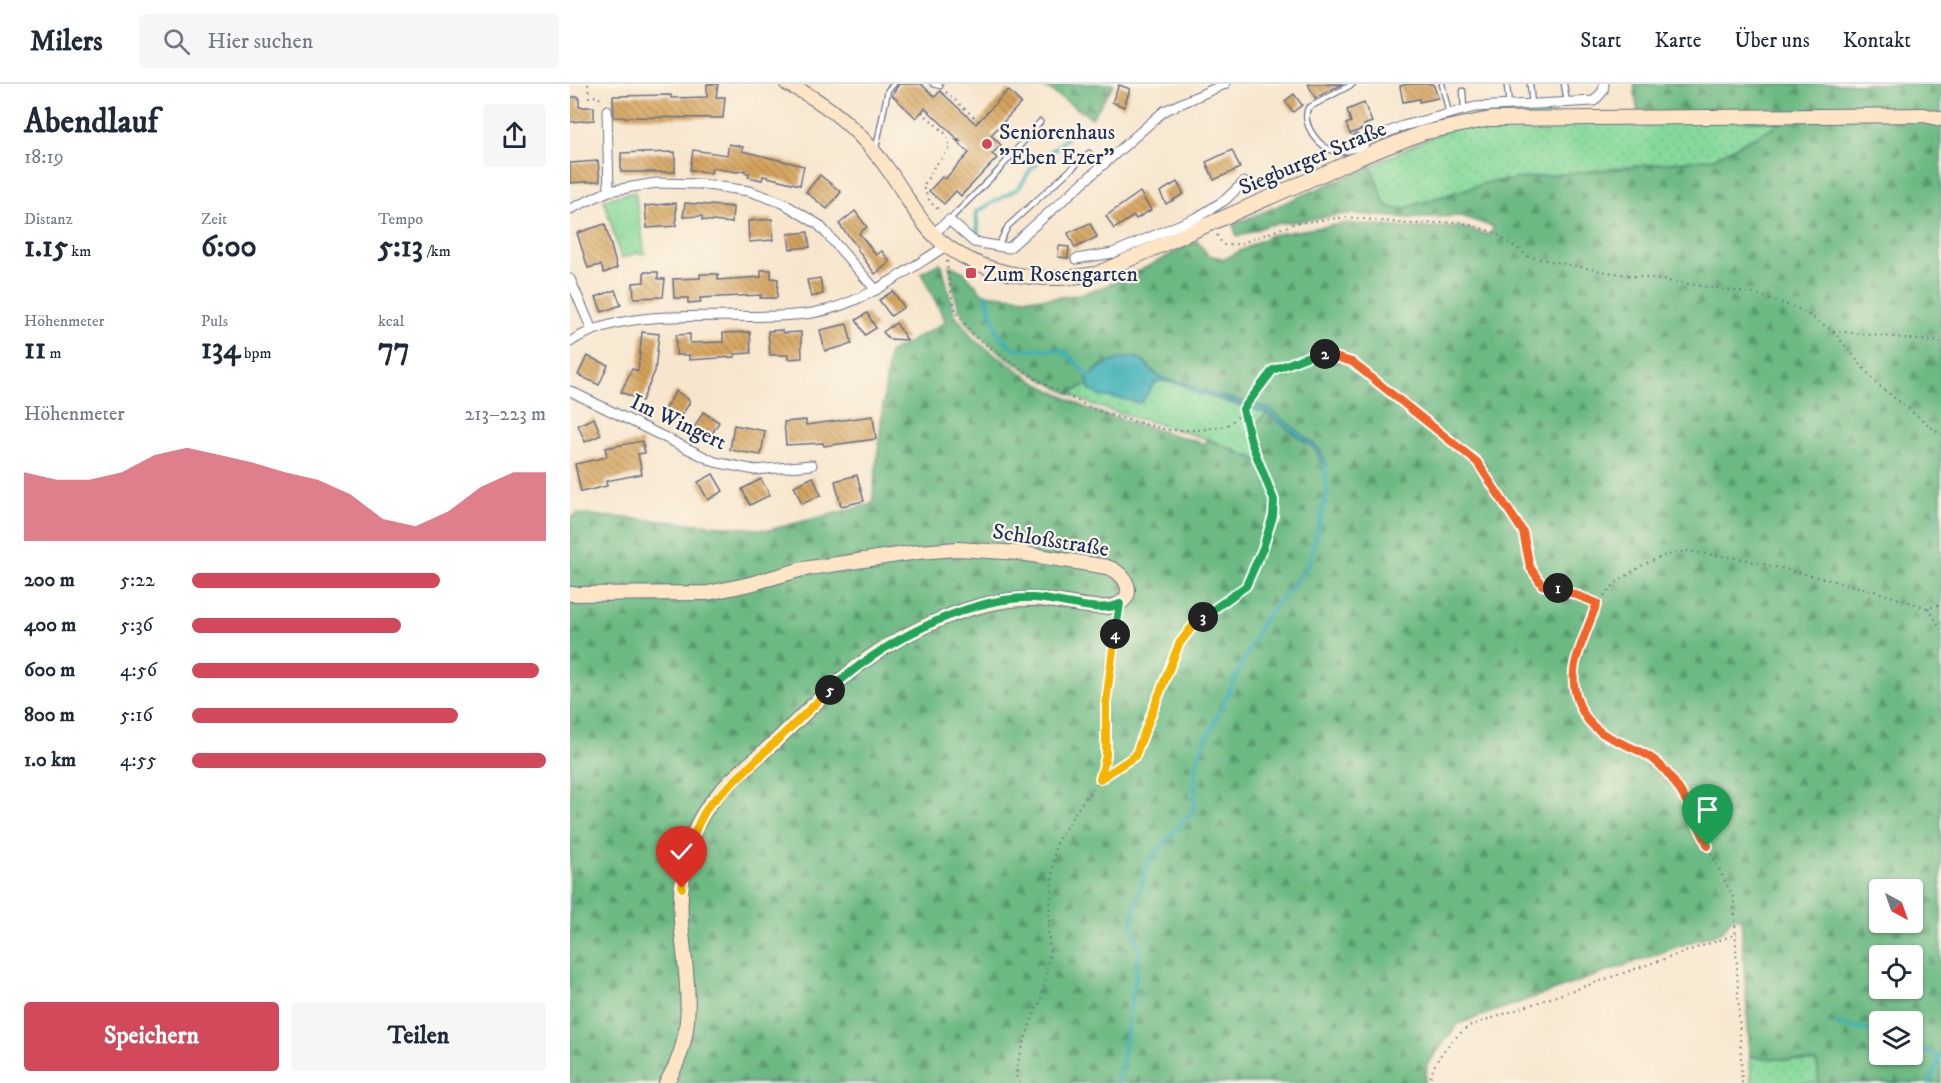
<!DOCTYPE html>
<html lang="de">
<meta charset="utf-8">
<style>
:root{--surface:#fff;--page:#f6f6f7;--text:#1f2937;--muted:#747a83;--line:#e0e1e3;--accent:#d1495b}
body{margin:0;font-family:"IM FELL DW Pica",serif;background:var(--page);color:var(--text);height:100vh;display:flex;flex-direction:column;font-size:22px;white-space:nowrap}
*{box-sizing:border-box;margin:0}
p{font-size:20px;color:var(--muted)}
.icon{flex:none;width:33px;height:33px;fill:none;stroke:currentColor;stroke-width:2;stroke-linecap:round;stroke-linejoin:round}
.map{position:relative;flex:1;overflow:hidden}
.drawer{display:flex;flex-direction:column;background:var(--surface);width:570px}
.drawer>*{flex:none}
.needle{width:39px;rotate:140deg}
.buttons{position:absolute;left:1299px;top:795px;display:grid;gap:12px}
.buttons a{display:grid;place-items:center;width:54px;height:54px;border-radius:6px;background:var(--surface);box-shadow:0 2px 4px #0004;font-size:30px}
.pin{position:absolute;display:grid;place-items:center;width:51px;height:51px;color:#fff;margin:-62px -26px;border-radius:50% 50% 50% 0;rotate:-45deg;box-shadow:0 0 6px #0007}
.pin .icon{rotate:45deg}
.km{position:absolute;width:30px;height:30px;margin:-15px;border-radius:50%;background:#222;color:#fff;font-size:16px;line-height:30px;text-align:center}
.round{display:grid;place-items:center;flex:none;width:63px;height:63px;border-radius:6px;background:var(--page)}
.summary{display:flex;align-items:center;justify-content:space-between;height:102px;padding:0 24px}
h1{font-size:33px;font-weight:700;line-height:45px}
.metrics{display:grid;grid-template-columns:repeat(3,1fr);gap:9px;height:102px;padding:6px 24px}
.metrics div{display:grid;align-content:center}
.metrics b{font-size:30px;font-weight:700}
.metrics small{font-size:16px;font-weight:400}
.metrics p{font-size:16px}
.chart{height:168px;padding:12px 24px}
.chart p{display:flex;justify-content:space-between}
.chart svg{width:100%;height:108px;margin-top:6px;fill:var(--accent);opacity:.7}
.primary-button{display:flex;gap:12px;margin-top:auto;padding:12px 24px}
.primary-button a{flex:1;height:69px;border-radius:6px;background:var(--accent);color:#fff;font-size:24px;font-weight:700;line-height:69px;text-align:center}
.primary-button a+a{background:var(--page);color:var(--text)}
ul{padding:0 24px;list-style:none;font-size:20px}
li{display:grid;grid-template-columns:96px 72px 1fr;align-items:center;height:45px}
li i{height:15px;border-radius:8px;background:var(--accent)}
header{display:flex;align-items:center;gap:36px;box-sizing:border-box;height:84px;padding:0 30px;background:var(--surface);border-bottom:2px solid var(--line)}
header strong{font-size:28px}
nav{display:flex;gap:33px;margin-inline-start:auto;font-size:21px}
.search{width:420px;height:54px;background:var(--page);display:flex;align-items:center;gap:15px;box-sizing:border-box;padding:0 21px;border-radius:6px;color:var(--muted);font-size:22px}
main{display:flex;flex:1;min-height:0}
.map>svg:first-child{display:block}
</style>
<header>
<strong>Milers</strong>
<div class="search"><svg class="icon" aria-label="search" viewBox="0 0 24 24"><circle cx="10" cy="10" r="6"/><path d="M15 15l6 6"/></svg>Hier suchen</div>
<nav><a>Start</a><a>Karte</a><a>Über uns</a><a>Kontakt</a></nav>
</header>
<main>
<section class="drawer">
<div class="summary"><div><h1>Abendlauf</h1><p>18:19</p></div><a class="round"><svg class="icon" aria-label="share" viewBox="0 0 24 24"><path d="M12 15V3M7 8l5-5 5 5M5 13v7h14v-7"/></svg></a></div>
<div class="metrics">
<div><p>Distanz</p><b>1.15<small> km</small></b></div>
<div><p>Zeit</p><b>6:00</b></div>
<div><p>Tempo</p><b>5:13<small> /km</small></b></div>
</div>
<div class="metrics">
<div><p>Höhenmeter</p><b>11<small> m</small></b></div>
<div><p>Puls</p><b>134<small> bpm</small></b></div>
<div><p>kcal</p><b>77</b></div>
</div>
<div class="chart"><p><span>Höhenmeter</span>213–223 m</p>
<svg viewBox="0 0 160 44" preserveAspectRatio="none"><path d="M0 44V16L10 19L20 19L30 16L40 9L50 6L60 9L70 12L80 16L90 19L100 25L110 35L120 38L130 32L140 22L150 16L160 16V44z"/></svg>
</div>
<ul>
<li><b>200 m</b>5:22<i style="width:70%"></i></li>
<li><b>400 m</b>5:36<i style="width:59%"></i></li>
<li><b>600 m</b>4:56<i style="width:98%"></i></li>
<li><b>800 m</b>5:16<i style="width:75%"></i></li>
<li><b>1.0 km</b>4:55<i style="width:100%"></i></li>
</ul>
<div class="primary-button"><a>Speichern</a><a>Teilen</a></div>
</section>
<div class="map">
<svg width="1371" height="999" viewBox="0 0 1371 999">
<defs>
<pattern id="grass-dots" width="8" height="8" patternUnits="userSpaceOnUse" patternTransform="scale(1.5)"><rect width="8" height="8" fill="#85d99b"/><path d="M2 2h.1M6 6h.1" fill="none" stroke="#72bb88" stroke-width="1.8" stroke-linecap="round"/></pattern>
<pattern id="forest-firs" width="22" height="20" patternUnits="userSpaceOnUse" patternTransform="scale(1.5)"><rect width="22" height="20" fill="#6cb983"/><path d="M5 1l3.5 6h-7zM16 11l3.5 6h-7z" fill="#58976e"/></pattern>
<pattern id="park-crowns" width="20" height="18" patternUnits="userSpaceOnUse" patternTransform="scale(1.5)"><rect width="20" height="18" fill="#85d99b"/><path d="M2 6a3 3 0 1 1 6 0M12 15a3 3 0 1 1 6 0" fill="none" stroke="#72bb88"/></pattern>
<pattern id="building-back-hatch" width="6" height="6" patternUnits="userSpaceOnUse" patternTransform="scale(1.5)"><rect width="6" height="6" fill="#d5a35c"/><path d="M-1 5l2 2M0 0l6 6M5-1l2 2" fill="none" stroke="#ac854f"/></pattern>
</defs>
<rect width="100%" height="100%" fill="#fcf5e5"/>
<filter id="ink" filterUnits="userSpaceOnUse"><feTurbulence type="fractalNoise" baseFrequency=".0167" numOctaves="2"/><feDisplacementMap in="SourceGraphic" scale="12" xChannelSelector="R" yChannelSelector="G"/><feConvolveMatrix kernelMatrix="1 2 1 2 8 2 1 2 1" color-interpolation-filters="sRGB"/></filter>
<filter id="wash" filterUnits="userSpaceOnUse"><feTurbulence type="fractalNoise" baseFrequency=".008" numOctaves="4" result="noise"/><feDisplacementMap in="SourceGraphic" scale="24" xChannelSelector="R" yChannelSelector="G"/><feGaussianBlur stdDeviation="1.35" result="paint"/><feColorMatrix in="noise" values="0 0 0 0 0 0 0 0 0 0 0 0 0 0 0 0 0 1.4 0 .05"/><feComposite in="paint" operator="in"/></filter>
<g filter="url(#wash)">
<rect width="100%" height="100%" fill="#f7e6cd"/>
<g fill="url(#grass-dots)" stroke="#50847c" stroke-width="1.5">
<polygon points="910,29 1214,38 1144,74 919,98 831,125 823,124 815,120 801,82"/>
<path d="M590,297L612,300L626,309L697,329L686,341L697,368L690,377L638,355L522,321L500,310L517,300L519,305L536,313L549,314L569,319C578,313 579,301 590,297Z"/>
<polygon points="1180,973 1248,978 1249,999 1181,999"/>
</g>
<g fill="url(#forest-firs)" stroke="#447470" stroke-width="1.5" fill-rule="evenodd">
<polygon points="470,0 544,0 522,34"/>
<path d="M1064,0H1371V999H1249L1247,978L1180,973L1171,833L1161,835L1153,847L888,940L857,981L855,999H0V434L8,430L199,446L302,420L319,269L376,238L351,189L370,179L372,181L384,229L404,256L467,299L520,326L635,360L638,355L690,377L697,368L685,341L697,329L746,366L753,381H757L749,364L699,325L628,306C615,294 602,300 590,293C584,289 579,282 575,278C556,278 521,274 517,300L500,310C469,294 404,259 390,226C384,213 382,195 379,181L394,188L413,210C443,213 474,217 505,211C548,202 588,176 627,157L638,171L655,175L701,151L778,139L838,144L890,143L920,151L924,143L891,132L839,134L778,130L698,141L667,153L663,141L801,82L815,120L823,124L831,125L919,98L1144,74L1213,38L1068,30ZM1310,806H1342V838H1310ZM1310,872H1342V904H1310ZM1310,938H1342V970H1310Z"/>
</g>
<polygon fill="url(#park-crowns)" stroke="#50847c" stroke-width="1.5" points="65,108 75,170 67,169 51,174 34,115"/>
<path fill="#3fb0b8" stroke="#2d708b" stroke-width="1.5" d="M563,273C577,276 580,288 591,294C604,300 614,294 628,306L699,325L749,364L757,381L754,382L746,366L697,329L626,309L612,300L590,297L584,299L573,317L569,319L549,314L529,312L519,305L518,295C530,280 545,275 563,273Z"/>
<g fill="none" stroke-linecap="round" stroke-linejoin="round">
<g stroke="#3fb0b8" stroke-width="4">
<polyline points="408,149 406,128 449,104 461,85 497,54"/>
<polyline points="416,210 428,250 444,265 492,266 523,295"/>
<polyline points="1267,940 1310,949"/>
<polyline points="1342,962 1370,974"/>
<polyline points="548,999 570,867 561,839 578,778 624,725 627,675 692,538 739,481 757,409 754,378"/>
<polyline points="1359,999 1371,974"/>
</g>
</g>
<g id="blocks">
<g fill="url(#building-back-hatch)">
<polygon points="137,0 148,0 146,13 155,13 153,34 44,33 43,12 101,11 101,14 137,13"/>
<polygon points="329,0 351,0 365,13 370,7 406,40 438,6 451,19 421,51 431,61 422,70 427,74 391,112 386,107 374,120 359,107 372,93 375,95 399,69 386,56 390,57 355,24 346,34 322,11"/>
<polygon points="738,0 773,0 745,14"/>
<polygon points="837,0 863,0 868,14 849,18 849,15 833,18 830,2"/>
<polygon points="549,1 560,5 554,23 542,18"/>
<polygon points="724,10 732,21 723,28 715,17"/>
<polygon points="0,13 9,13 9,23 24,23 24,36 0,38"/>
<polygon points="794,19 802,38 794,41 795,44 780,50 776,40 781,38 777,26"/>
<polygon points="159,60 173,63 172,67 234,82 230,101 193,92 192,96 178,93 179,89 175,89 175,86 167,88 142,84 141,89 120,86 123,66 157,71"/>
<polygon points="662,66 670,84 644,96 636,78"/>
<polygon points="72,68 72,69 105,68 105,88 51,88 51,69"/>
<polygon points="28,77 30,97 0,99 0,79"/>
<polygon points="250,91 271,108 257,125 236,108"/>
<polygon points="607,98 614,110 596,120 590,108"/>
<polygon points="570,108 581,126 566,135 564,132 544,145 536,132"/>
<polygon points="106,119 106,142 77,144 75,122"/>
<polygon points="115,119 163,123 162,139 132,136 132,132 113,133"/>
<polygon points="285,127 297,143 289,149 306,171 312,167 320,178 305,190 287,165 288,164 269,140"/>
<polygon points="202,135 203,156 179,158 178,137"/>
<polygon points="520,139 527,153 505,164 498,149"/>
<polygon points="35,140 47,184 34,189 31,181 18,184 7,149"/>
<polygon points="238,148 240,163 220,165 218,150"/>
<polygon points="489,162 499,163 498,174 488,173"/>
<polygon points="191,186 201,186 201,194 208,195 207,214 190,214 191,211 130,214 131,218 118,219 118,214 104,214 103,195 130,194 130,190 148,190 148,196 191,193"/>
<polygon points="74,188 88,188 88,195 95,195 93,213 64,214 63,199 74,198"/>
<polygon points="250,194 253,210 241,213 237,196"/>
<polygon points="45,206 51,221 32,228 26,213"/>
<polygon points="323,207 334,223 321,232 309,216"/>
<polygon points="297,229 306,244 295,251 286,236"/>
<polygon points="326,239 337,256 319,255 313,248"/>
<polygon points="277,240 282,260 255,267 250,246"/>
<polygon points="212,246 213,249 231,248 232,274 218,275 218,271 200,271 198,247"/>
<polygon points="72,248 89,250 85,287 72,317 51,308 62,285 68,287"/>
<polygon points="180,248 181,269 165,270 165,273 119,276 119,271 106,271 106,251 120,250 120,259 153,258 153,249"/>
<polygon points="17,272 38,281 29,301 8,291"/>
<polygon points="106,307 119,316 119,320 109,335 94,326"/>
<polygon points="133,328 149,338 139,355 123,346"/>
<polygon points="303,332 306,355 254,362 253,359 216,361 214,338 236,336 236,341"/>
<polygon points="24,334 31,351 15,358 8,341"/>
<polygon points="164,341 195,347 191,371 160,366"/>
<polygon points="72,357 75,369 68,370 72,390 36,397 37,402 11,408 5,380 37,373 35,364"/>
<polygon points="143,390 153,407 138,416 128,398"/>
<polygon points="287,391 294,417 271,422 265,397"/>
<polygon points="243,393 251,411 232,420 224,402"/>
<polygon points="191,395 200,411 180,421 172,405"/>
</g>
</g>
</g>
<g filter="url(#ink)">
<use href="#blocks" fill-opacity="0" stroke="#686f85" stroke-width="1.5"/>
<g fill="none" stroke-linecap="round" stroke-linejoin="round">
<g stroke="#686f85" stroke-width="7">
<g id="service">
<polyline points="363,0 370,2"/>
<path d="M783,0L738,24C731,41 750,65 767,68C774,69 783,66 790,64L786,53"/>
<polyline points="872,0 879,30"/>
<polyline points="960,0 962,21"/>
<polyline points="994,0 997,18"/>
<polyline points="937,2 939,22"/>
<polyline points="893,7 894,26"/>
<polyline points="306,64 318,6 324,0"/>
<polyline points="379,136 429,86 470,38"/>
<polyline points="428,162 438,142 519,69"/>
</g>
</g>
<g stroke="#686f85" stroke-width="11">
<g id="minor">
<polyline points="37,26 39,107"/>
<polyline points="791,73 790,64 796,57 833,42 905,23 1024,17 1033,7 1034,1"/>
<polyline points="0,125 39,107 86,99 130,100 179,107 213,119 249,141 306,206"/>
<polyline points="363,150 379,136 404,158 439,164 594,27 655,0"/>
<polyline points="506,175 543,169 628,133 655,116 674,98"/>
<polyline points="0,195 22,246"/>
<path d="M0,258C62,217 170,240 242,229C292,221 334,188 376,162"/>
<polyline points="0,307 145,378 185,386 242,381"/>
</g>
</g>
<g stroke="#686f85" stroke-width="16">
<g id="secondary">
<path d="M217,0C261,20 295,52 322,91C336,111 347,134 364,151C396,183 446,195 490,194C502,194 514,191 526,190L791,73L852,49L920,35L1354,31L1371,35"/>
<path d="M0,510L138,509L180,500L233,485L348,468L388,465L450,469L537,483C555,488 569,512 546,521C529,528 485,515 465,515C411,513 341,544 297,575C264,599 235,629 206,657C179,681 144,706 128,739C114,768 109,804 111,836C115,893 130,947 96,999"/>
</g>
</g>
<g stroke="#686f85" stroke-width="2" stroke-dasharray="1.5 4.5" stroke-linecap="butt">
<polyline points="18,0 19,13 28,12 32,18"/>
<polyline points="376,8 412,40"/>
<polyline points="352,28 376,50 380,64 364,83 353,103 360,118 371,128"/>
<polyline points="647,151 653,161 669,160 726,139 778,133 839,140 890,138 924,148 959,173 1037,188 1186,210 1231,226 1263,247 1306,299 1371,351"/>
<polyline points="377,177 379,199 386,228 405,253 469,297 521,324 543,332 597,346 631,346 656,342 669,332 703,286 725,277 749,268 782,278 907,378 953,448 960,483 972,501 988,504 1027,519"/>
<polyline points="1263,247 1371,258"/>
<polyline points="1358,524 1371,545"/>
<polyline points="530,695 536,673 536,619 547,534"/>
<polyline points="450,999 446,992 448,978 460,940 471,916 480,868 478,846 485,761 506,727 530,695 565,672 609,560 625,539 676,502 693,464 703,432 704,416 681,358 673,325"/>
<path d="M859,999C864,974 880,957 899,942L1167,850"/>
<polyline points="1172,999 1164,815 1112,710 1091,682 1061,662 1031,649 1014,633 1005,608 1005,581 1027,519 1046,499 1071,482 1093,472 1116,467 1173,475 1304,507 1358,524 1371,520"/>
</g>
<use href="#service" stroke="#fff" stroke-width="4.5"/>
<use href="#minor" stroke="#fff" stroke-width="9"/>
<use href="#secondary" stroke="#fde5c5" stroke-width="14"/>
</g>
</g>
<g fill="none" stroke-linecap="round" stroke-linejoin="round" filter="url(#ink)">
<g stroke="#fff" stroke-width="12">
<path id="split-1" d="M988,504L1027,519C1020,539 1010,560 1005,580C1000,605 1010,635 1032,649C1051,661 1076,666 1092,683C1113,705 1125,735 1138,762"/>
</g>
<g stroke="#fff" stroke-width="12">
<polyline id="split-2" points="755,270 782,278 907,378 953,448 960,483 972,501 988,504"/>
</g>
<g stroke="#fff" stroke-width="12">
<polyline id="split-3" points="633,533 676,502 693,464 703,432 704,416 681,358 673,325 703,286 749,268 755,270"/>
</g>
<g stroke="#fff" stroke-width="12">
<polyline id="split-4" points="545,550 536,619 536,672 530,695 565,672 609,560 625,539 633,533"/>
</g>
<g stroke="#fff" stroke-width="12">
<path id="split-5" d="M260,606C308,561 397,512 464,514C489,515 528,530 550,520L545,550"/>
</g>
<g stroke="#fff" stroke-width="12">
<path id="split-6" d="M112,804C115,774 122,747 139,721L260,606"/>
</g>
<use href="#split-1" stroke="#f0652b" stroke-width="8"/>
<use href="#split-2" stroke="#f0652b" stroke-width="8"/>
<use href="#split-3" stroke="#22a559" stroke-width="8"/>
<use href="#split-4" stroke="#f5b400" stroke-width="8"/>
<use href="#split-5" stroke="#22a559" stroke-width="8"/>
<use href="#split-6" stroke="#f5b400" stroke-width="8"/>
</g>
<g fill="#d1495b" stroke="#fcf5e5" stroke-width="2">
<circle cx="417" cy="60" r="6"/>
<rect x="395" y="183" width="12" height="12" rx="3"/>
</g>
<g text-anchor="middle" stroke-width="4.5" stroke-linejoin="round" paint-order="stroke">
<g font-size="22" fill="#1b2f5e" stroke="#fcf5e5" text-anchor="start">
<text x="429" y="55">Seniorenhaus<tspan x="429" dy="25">"Eben Ezer"</tspan></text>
<text x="413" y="197">Zum Rosengarten</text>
</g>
<g font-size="22" fill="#1b2f5e" stroke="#fcf5e5">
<text transform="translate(742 73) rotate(-23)" y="8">Siegburger Straße</text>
<text transform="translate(109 337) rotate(25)" y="8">Im Wingert</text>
<text transform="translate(481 455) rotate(9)" y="8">Schloßstraße</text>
</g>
</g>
</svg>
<div class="buttons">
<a><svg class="needle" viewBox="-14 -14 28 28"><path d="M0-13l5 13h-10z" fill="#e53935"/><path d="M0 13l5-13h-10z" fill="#747a83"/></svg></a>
<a><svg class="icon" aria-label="locate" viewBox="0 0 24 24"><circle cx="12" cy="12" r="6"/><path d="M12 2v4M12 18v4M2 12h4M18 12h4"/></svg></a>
<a><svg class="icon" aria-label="layers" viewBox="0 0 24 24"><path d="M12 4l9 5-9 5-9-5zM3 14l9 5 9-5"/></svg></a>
</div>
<div class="pin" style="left:1138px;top:762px;background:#1e9e55"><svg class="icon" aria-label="arrive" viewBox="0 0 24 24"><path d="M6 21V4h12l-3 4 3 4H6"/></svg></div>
<div class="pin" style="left:112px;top:804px;background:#d93025"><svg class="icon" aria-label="check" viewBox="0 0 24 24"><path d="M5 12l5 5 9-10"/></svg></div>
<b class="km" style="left:988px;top:504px">1</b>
<b class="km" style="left:755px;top:270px">2</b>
<b class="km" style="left:633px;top:533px">3</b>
<b class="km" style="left:545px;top:550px">4</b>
<b class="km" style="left:260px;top:606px">5</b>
</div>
</main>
